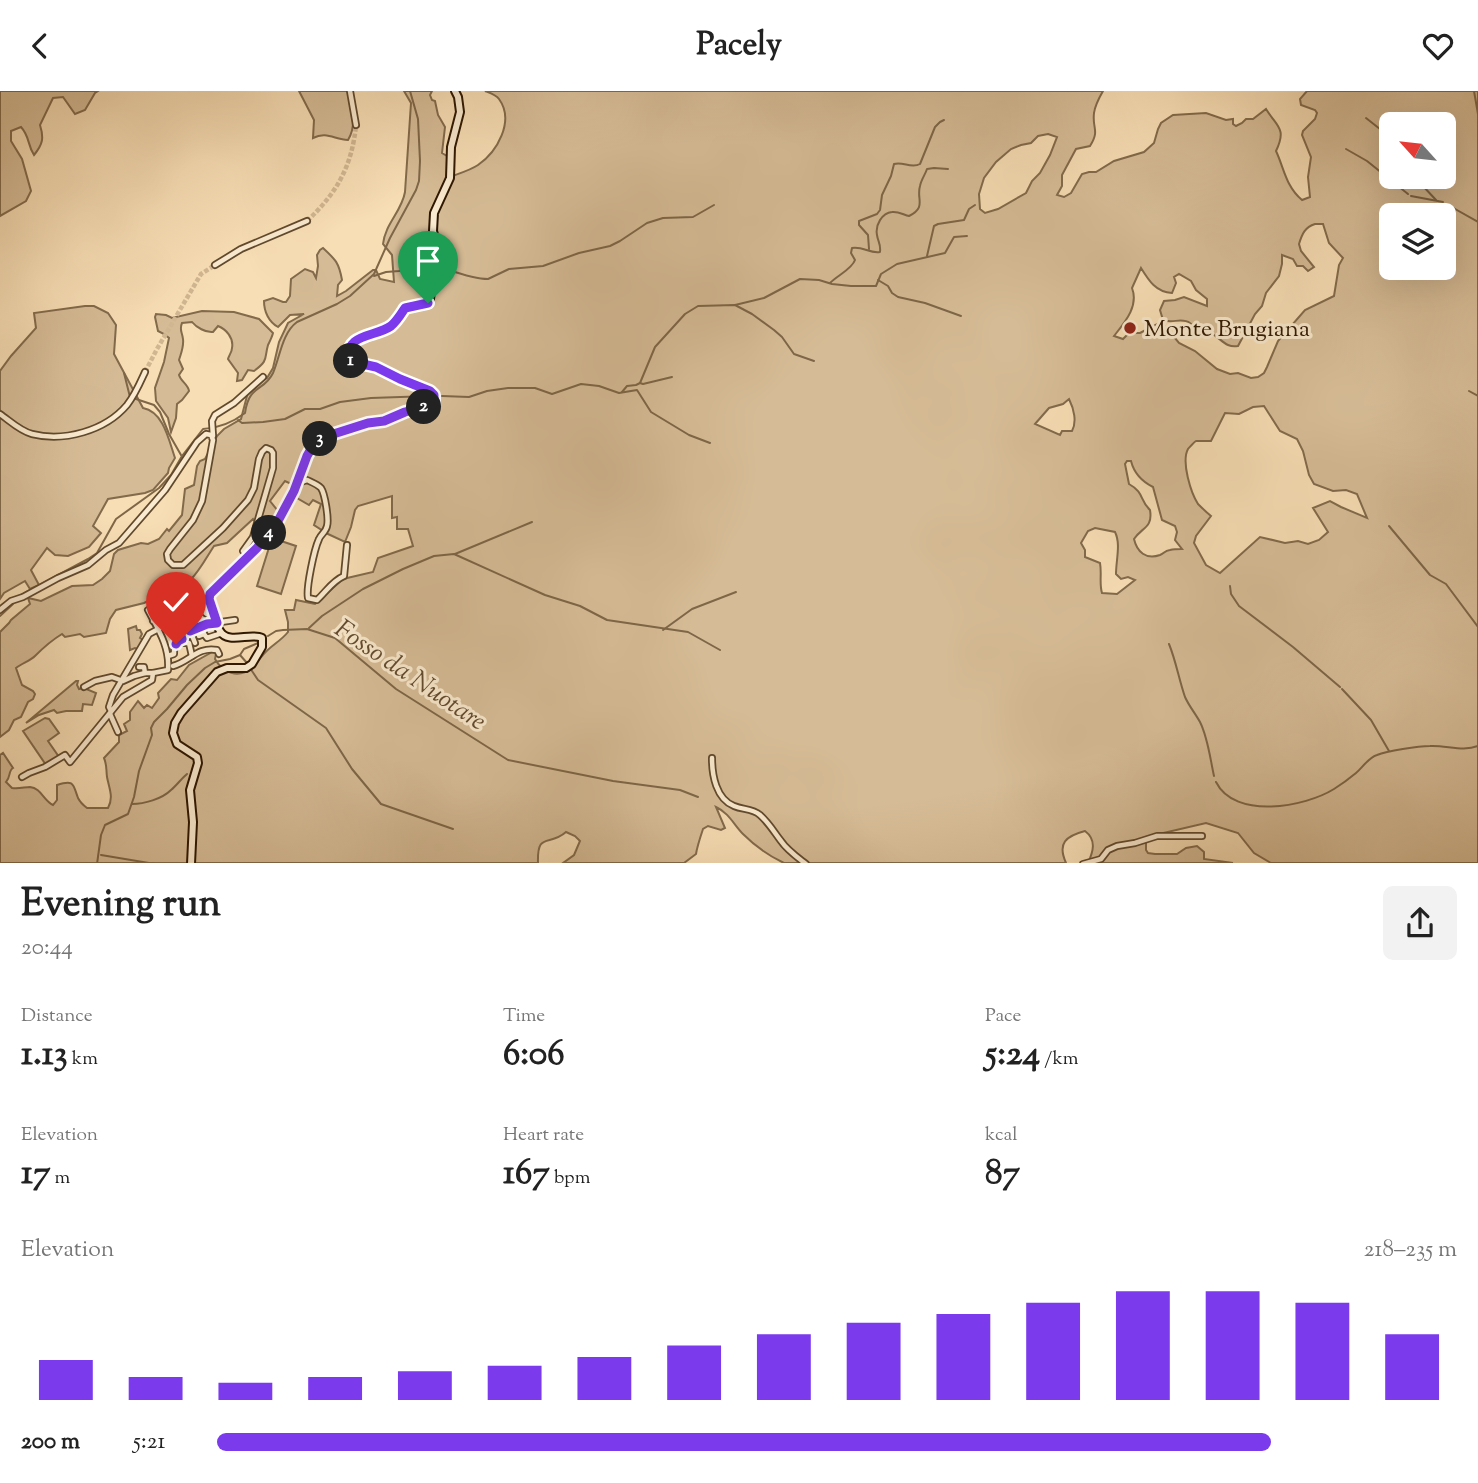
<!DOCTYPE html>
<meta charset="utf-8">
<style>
:root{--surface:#fff;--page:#f2f2f2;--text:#222;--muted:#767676;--accent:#7c3aed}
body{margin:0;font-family:"Sorts Mill Goudy",serif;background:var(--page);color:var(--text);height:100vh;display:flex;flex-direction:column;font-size:26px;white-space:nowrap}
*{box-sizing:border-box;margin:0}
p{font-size:23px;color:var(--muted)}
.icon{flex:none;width:38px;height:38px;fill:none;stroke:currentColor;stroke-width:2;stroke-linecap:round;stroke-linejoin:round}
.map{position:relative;height:772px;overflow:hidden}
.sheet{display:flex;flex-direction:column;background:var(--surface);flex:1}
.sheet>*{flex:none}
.needle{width:46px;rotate:297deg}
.controls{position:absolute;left:1379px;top:21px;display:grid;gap:14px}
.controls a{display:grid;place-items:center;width:77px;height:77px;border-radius:10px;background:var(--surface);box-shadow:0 7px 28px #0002;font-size:35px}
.pin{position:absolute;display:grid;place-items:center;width:60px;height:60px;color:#fff;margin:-72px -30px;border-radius:50% 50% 50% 0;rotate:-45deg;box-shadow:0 0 7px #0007}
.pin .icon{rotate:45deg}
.km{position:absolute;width:35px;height:35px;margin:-18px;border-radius:50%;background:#222;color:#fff;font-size:19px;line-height:35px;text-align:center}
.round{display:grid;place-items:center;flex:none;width:74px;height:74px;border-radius:10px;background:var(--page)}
.headline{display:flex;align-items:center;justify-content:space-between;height:119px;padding:0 21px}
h1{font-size:38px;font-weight:800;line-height:52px}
.figures{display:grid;grid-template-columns:repeat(3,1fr);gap:10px;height:119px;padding:7px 21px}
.figures div{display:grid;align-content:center}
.figures b{font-size:35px;font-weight:800}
.figures small{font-size:19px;font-weight:400}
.figures p{font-size:19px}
.chart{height:196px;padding:14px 21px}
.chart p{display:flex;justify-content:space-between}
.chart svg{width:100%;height:126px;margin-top:7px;stroke:var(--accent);stroke-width:6}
ul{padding:0 21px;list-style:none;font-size:23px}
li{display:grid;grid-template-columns:112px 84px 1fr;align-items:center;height:52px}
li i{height:18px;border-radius:9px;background:var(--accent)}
header{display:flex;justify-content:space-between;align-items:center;height:91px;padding:0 21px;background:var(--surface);font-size:32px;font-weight:800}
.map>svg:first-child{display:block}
</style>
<header><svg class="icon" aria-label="back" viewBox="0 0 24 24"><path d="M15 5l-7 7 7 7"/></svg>Pacely<svg class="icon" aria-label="heart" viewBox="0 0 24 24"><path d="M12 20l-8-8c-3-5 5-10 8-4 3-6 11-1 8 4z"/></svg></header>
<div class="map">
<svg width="1478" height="773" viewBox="0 0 1478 773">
<rect width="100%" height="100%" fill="#f8deb5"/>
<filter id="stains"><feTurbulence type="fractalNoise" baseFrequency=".00286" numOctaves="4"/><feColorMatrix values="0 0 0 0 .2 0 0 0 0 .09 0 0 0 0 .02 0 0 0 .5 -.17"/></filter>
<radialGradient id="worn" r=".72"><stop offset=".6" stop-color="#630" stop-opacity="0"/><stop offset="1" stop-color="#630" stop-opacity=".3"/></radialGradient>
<g fill="#d6bc96" stroke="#826a4b" stroke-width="2" fill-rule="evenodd">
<path d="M0,0H98L95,2L85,19L75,23L63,6L53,7L40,34C44,47 43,53 34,64C27,53 30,46 21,36L11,40V50L22,68L31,100L26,110L0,125Z"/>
<path d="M299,0H349C352,16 357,35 348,49C335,49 327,40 313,47L314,29Z"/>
<path d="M404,0H432L430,4L432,9L435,10L438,24L445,36L442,62L447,65L448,71L447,87C457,83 469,80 478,74C497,61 515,30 499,8C496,4 490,2 485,0H1103C1099,7 1095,14 1094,22C1092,38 1100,39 1090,55L1076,58L1062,84V95L1057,104L1064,106L1071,102L1082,83L1089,81H1096L1114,70L1144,61L1154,52L1158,38L1161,32L1173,24L1206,22L1226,29L1233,28V33L1236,35L1242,32L1246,28H1253L1266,18C1277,36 1287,37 1276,60C1284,77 1286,96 1302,109L1310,106L1308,86L1311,66L1302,44L1303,40L1315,28L1317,22L1315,19L1301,14L1300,8L1307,0H1478V772H1271L1254,762L1238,742L1206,732L1146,746V759L1148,762L1155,763H1177L1186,757L1197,755L1204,761V768L1233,772H1088C1093,761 1097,749 1085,740C1066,745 1057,752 1066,772H784C769,765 755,755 743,743C734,734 729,722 716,716L725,737L721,739L708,735L703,738C701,744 697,756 696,763L684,772H563L574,764L580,750L575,745L566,741C549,756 537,740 538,772H0V664L3,662L13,677C8,680 11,686 6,691L12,697C19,698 25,696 30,696C41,697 44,710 53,714L57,709V694C75,688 73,694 78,707C80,711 83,714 87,717H108C114,706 109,697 107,686C106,678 107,674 104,667L119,651V644L127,640L124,633L130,629V621L138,610L144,617L147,614L152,617L159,607L158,602L171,588L177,589L189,574L214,560L216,563L215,568C223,582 238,588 252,577C256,573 259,568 263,564C270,555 281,550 288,541V531L285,519H294L296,509L315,513L343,488L373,481L378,467L413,455L408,438H397V426L392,427V405L358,415L355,419L351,436L345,451L328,443L314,434L321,413L313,409L309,414L297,407L300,397L285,390L270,410L278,420L263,441L253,428L227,452L214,455C202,473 190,501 165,500L164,503L144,512L116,519L110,528L106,542L84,546L80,543L65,546L62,543C52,549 44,556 35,565C30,570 22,572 16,577L22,594L33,600L35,603L33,608L28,611L21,626L14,629L9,639L0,646V541L9,532L11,529L30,513L28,507L41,510L72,495L93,494L102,488L110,480L114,463L118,459L141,452L148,453L159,448L167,438L169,440L182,424L185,398L194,394L197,375L200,370L205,368L217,345L224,338L241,328L248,301L258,292L267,287L273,277L279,251L288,232L304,223L290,224L278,236C269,231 264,221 264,210L273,207L283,211H286L290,205L291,188L305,178L313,181L316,187L318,175L317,164L320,159L323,157C336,169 339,172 342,189L338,194L337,205L346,200L373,179H376L380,188L394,191L392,164L383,153C385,133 402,120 405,101L411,12ZM1391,33H1444V86H1391ZM1048,43L1057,46L1050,64L1040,82L1032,90L1026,102L998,118L985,122L980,118L979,103L984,87L996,71L1011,58L1021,54L1031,52L1038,45ZM1391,124H1444V177H1391ZM1315,133H1323L1329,152L1343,167L1339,174L1334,205L1305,219L1278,250L1267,276L1264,282L1258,286L1251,287L1238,282L1230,283L1217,278L1195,260L1179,252L1165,235L1159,232L1140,242H1129L1123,248L1114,245C1125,231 1139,215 1132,197L1141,177C1149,190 1156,201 1172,202L1176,192L1174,186L1179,183L1191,190L1196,199L1207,208V215L1184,206L1175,209L1164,210L1160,219L1163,229C1172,233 1182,226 1190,232C1195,235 1193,237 1199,239C1204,240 1209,240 1214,244C1223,250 1227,257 1238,255L1255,223L1262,215L1266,202L1279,185L1282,173V164L1293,168L1297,175H1303L1308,180L1314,176L1301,160L1299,153C1302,143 1305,136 1315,133ZM1069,308C1074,318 1077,331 1072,340H1062L1060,344L1035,333L1049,317L1063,313ZM1264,315L1280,340L1297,348L1303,360L1309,384L1314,393L1333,400L1346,399L1357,403L1367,427L1341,416L1330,410L1313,417L1328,441L1319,449L1308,453L1298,450L1285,452L1260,446L1220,482L1206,474L1194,452L1196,445L1211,425C1206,421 1202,417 1198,413C1191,402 1181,371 1188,358C1189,357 1195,350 1196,350H1211L1225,322L1239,323L1253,316ZM1127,370H1131C1134,382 1141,390 1153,396L1162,429L1175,435L1177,441L1175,449L1182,458C1178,458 1174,458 1170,459C1164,460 1165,462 1160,464C1146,469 1137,461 1134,448C1142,436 1153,437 1150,419C1139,409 1145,402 1129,393L1125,373ZM1095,437L1115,441C1121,453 1116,469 1116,483L1121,488L1128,486L1135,489L1117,503L1102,502C1099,492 1102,483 1100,472L1085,466V459L1081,452L1088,440Z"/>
<path d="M85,215H94L108,222L116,234L114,263L143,317C164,321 169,350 175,367L169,377L168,382L153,399L145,402L108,408L93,435L101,442L89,456L68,465L55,464L47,457L31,479L39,494L30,498L25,490L4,502L0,508V280L11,265L36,237L34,222Z"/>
<path d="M202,220L234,221L259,228L273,242C272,246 270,250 268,254C264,268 269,269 254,280L248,279L242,289L237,290L238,282L228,268C229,264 232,261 232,257C234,247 226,238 218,235L213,241C206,242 196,236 192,231L182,232C179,239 182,240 183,248C184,256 181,262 179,269L183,278L179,284C181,291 188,293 189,300L182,309L177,313L176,327L171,341L168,327L156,310L155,297L164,271L169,247L164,243L158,240L155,226L156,223L166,224L172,227Z"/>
<polygon points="272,447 296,455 281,503 257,495"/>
<polygon points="136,535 137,539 140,539 142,543 140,547 143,549 138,558 135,557 130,559 128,538"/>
<polygon points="76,590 78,590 77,594 79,598 84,597 96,602 92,614 83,613 82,620 66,620 57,622 54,619 39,624 26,632"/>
<polygon points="45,627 49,628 59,642 48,650 59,666 46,674 23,640"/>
</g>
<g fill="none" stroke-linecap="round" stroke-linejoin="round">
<g stroke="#7e6647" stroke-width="2">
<polyline points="1474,0 1478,23"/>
<polyline points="1366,27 1385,42 1391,49"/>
<polyline points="1346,58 1367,70 1408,103"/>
<polyline points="1416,86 1419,90"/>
<polyline points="1422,94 1436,109"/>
<polyline points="1411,105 1443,111"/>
<polyline points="1448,114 1478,131"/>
<path d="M869,158L868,144L859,134V130L877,123L880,119L882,104L891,85L894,73C903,70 911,78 920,73L935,36L940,31L944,29"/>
<polyline points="927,165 934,135 938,133 964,129 969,118 975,114"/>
<path d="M443,177C458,182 474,188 488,188L509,178L543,175L579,162L610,155L620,150L647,132L663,127L693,126L714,114"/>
<polyline points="374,185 386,181 399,180 425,173 436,177"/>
<polyline points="878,189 888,195 892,202 898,206 925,212 961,225"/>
<path d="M830,192C838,184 852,178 855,169L851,162L852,157C863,155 870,163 880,161C881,153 878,151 877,144C875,134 882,122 892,121C898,120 904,124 909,125C927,116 916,108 920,95C921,89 925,84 927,78L934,77L948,78"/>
<polyline points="735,214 764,207 800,188 819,189 832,193 851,195 876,195 881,183 897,173 945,162 954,146 967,145"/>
<polyline points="124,282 130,306 154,314 160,321 169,343 181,364"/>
<polyline points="640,292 655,256 685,223 698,215 735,214 752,223 774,239 782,246 794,263 814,270"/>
<polyline points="1469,300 1478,305"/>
<polyline points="622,301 627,295 636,294 640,292 643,293 672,286"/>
<polyline points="442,305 469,306 487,300 508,297 535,297 552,303 581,293 599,295 619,302 637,299 651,321 689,344 710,352"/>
<polyline points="238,329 242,332 263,331 285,328 305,318 320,318 340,311 371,307 430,305"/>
<polyline points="1389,435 1430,484 1446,493 1478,536"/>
<polyline points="455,463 532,431"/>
<polyline points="1230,495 1231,503 1239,515 1293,556 1340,596"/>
<path d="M19,505L88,468L97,462L116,428L159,397L171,384L182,365L203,338C219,337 232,332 245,322C249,293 264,301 273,282C280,266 282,242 297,231L337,213L350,205L374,183L390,147L416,99L419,90L420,70L418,28L410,0"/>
<polyline points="0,525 13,513"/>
<polyline points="309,537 322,525 363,498 403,478 434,465 454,463 545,504 580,515 607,529 688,541 720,559"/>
<polyline points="663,539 692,518 736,501"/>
<polyline points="268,545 276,540 283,539 307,538 335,547 396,598 508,669 613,690 680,699 698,706"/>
<path d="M1169,553C1176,570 1179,589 1185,606C1189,615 1195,622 1200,631C1208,647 1210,667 1214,685"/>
<polyline points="240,564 247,572"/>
<polyline points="250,577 258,589 326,637 352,678 381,713 453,738"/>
<polyline points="1342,598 1371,629 1389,660"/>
<path d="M1216,691C1235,729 1305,716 1334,698C1342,693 1350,687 1356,682C1363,676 1368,667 1377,664C1387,660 1418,655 1430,655C1446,654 1463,661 1478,655"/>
<path d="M132,713C144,713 162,708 171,699C177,694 181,688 187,683"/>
<polyline points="101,764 155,773"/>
<polyline points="97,773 101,744 105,734 128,723 134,706 139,680 152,644 151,637 154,631 167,618 187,594 205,577 215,571 230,568 240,564 244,558 258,552"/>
</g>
<g stroke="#d0b691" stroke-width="4.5" stroke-dasharray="4.5 2" stroke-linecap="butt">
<path d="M307,130C337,102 352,75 356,34"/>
<polyline points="145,281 157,258 201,183 215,174"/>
</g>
<g stroke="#60492d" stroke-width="8">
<g id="street">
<polyline points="350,0 356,34"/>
<polyline points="215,174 241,158 307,130"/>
<path d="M0,323C10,330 20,340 32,343C64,351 105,340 127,314C135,304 140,292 145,281"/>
<polyline points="213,345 212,330 215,324 234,312 263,286"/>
<path d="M298,392L307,389C311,391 317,393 321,397C325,403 329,428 327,435C326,441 321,443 319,448C314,459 306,497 308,507L317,509C326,501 332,490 344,485L347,454"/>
<polyline points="0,519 11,510 23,506 58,487 88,474 106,459 119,452 165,399 197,351 206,343 211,344 213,349 202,410 193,429 170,458 167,463 168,469 173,474 183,474 223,437 248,409 254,397 259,368 262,361 266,357 271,359 273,362 273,377 253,446 243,460 248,466"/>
<polyline points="157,520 158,516 162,514 167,522"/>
<polyline points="182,524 178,533 184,552 189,552 192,565"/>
<polyline points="182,524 193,518 199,517 216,530"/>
<polyline points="182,524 177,508 192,495"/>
<polyline points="153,530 175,519"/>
<polyline points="179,536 189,537 195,552"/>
<polyline points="190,540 207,533 235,529"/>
<polyline points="199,543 199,545 204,543 201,535"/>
<polyline points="204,543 207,547 222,542"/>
<path d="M168,565L174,563C174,555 175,551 182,548"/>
<path d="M173,575C189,571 198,555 217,559L219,563"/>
<polyline points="139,576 144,576 145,582 153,582"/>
<polyline points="84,596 95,590 112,586 123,590 134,585 145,582"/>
<polyline points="111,620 109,616 113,604 149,543 164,535 179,531"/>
<polyline points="110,623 118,641"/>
<path d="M712,667C712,684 716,708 734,715C743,719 752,717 760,724C769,732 774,741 781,750C787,759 797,766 806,773"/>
<path d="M22,686L29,682L45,676L65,664L70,671L123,606L152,589L153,582L168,579C170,556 158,538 148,519"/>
<polyline points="1083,773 1101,768 1108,759 1117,755 1135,752 1157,745 1202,745"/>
</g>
</g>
<g stroke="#2e1700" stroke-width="10">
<path id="secondary" d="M191,773L193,731L190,699L198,672L197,666L177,653L173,642L175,632L181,622L217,581L227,577H246L252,573L262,556V547C251,541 228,554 220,540C217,536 216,529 214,524C212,517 209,510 210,503L257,457L278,430L294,400L307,365L315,351L324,346L368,332L384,330L405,322L430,314L434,312V305L430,300L400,288L376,276L349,270L348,262L353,251L393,234L405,217L414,214H424L428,212L430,208L432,192L443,169L442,162L436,151L433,140L434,122L450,87L451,56L460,21L458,6L455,0"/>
</g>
<use href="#street" stroke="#faeacf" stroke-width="4.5"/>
<use href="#secondary" stroke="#faeacf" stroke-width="6"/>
</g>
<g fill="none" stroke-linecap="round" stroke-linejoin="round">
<g stroke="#fff" stroke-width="14">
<path id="route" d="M176,553L178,550L182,548L178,536L188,537L190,540L207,533L217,532L209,508L210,503L257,457L278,430L294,400L307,365L315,351L324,346L368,332L384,330L405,321L430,314L434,312V304L430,300L400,288L376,276L349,270C344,242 376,246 391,235C397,230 401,223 405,217L428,212"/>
</g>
<use href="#route" stroke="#7c3aed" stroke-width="9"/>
</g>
<circle fill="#8f2418" stroke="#faeacf" stroke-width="2.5" cx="1130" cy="237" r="7"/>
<g text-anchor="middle" stroke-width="6" stroke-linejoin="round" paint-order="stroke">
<g font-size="24" fill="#2e1700" stroke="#faeacf" text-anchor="start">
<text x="1144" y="245">Monte Brugiana</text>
</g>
<g font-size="26" font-style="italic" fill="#634b30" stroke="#faeacf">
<text transform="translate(411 583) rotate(34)" y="9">Fosso da Nuotare</text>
</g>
</g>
<rect width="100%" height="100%" filter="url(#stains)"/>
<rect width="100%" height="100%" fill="url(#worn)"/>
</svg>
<div class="controls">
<a><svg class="needle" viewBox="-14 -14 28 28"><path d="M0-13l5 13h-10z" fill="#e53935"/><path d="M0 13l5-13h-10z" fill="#767676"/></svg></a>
<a><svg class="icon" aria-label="layers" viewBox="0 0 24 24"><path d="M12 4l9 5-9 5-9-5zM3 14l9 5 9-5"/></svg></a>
</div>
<div class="pin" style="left:428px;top:212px;background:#1e9e55"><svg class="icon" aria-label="arrive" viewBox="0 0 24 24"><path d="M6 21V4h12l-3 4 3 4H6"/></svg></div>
<div class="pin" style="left:176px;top:553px;background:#d93025"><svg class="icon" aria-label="check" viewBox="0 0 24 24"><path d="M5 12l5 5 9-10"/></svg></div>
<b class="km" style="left:351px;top:270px">1</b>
<b class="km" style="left:424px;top:316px">2</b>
<b class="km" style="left:320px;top:348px">3</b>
<b class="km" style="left:269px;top:442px">4</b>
</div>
<section class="sheet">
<div class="headline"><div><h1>Evening run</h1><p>20:44</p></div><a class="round"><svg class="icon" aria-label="share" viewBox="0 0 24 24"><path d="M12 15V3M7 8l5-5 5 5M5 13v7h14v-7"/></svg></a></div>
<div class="figures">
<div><p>Distance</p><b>1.13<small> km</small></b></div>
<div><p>Time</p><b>6:06</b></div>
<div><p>Pace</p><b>5:24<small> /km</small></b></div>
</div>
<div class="figures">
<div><p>Elevation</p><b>17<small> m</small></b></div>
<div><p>Heart rate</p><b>167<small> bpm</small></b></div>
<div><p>kcal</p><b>87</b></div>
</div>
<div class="chart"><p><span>Elevation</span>218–235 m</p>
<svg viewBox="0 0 160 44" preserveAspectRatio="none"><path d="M5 44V30M15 44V36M25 44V38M35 44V36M45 44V34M55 44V32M65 44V29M75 44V25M85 44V21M95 44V17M105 44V14M115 44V10M125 44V6M135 44V6M145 44V10M155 44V21"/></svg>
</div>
<ul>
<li><b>200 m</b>5:21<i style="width:85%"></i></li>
</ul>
</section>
